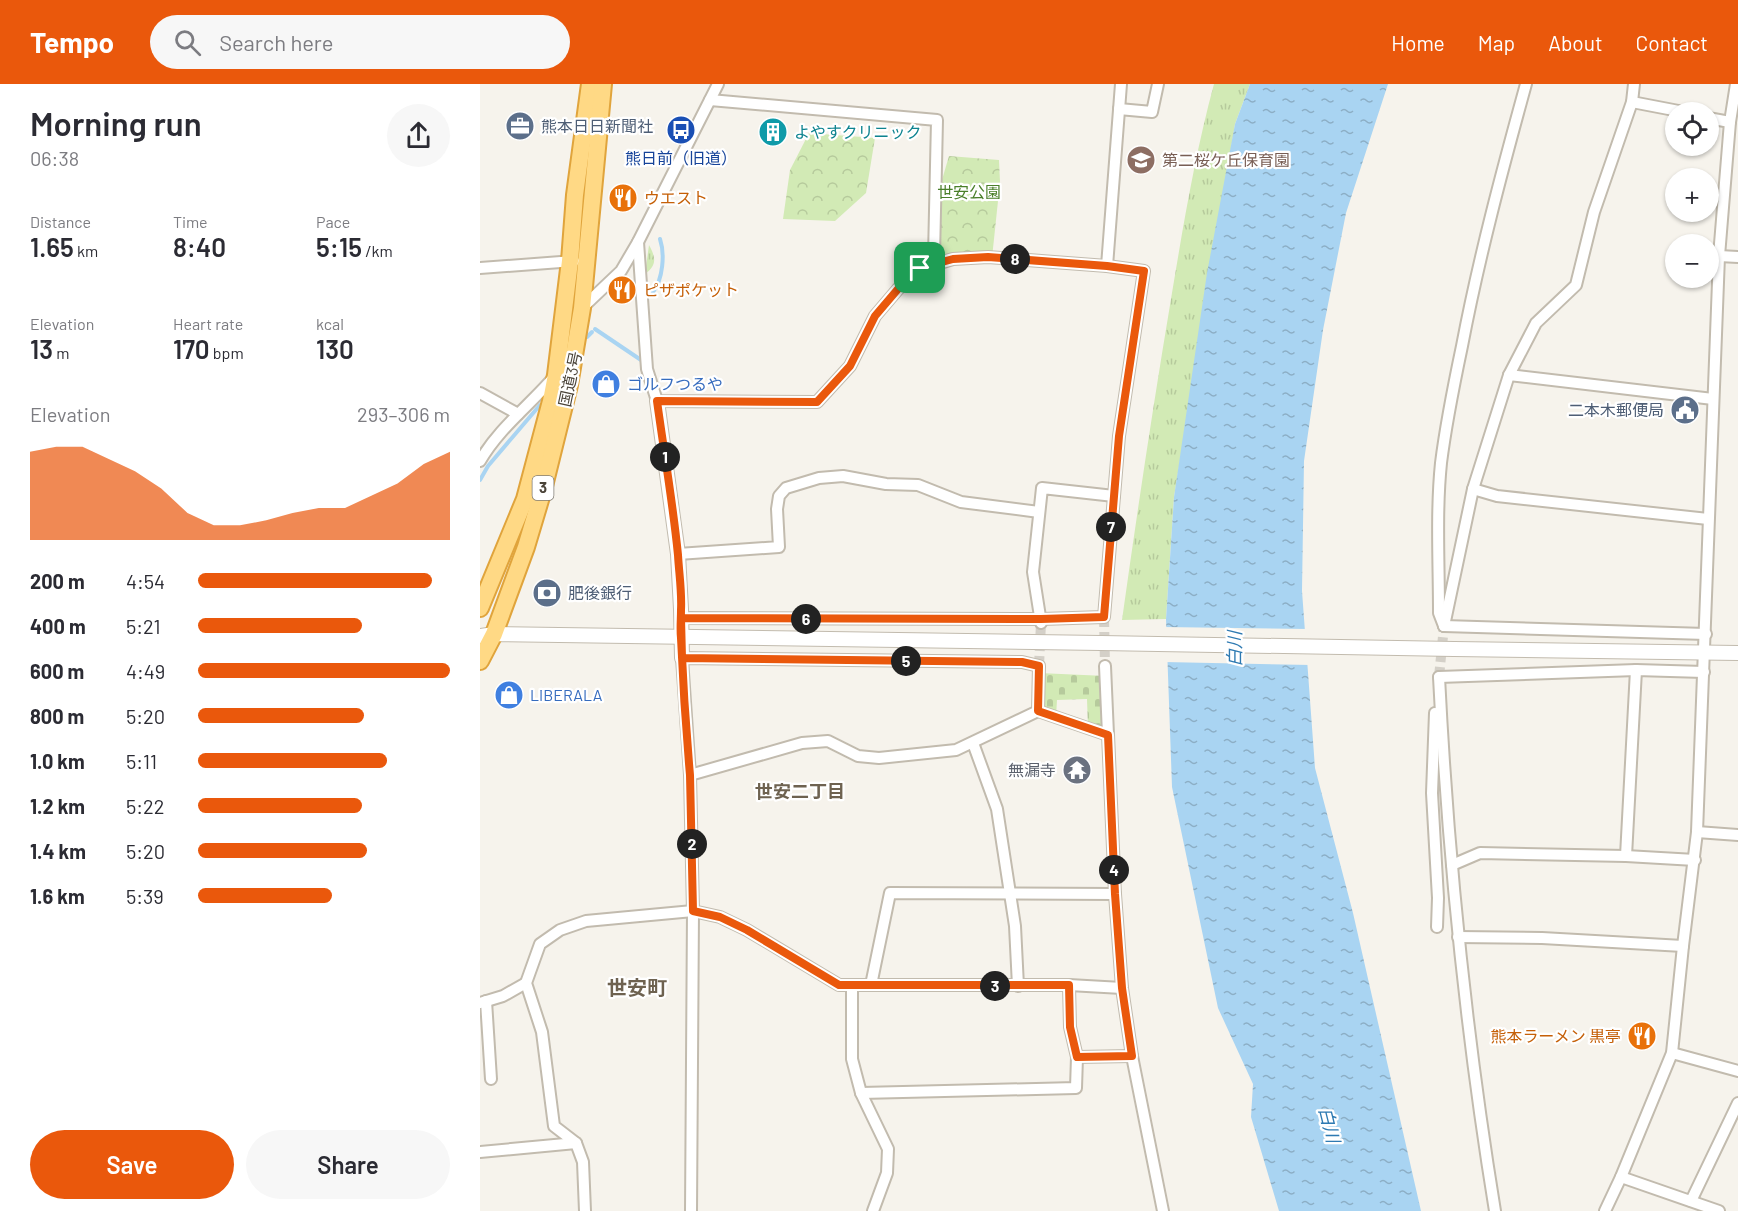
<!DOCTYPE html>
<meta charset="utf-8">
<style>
:root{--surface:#fff;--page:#f7f7f7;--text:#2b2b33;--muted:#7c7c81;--accent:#ea580c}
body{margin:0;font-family:Barlow,"Noto Sans JP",sans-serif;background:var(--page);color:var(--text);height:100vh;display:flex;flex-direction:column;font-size:22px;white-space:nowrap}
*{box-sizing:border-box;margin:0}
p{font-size:20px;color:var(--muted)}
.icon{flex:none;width:33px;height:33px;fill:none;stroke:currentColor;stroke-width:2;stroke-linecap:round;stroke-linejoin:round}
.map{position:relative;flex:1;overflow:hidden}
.sheet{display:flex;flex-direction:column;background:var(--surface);width:480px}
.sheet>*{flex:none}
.buttons{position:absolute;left:1185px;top:18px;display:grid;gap:12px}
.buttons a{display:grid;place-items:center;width:54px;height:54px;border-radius:50%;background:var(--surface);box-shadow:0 2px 4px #0004;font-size:30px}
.pin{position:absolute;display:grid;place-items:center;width:51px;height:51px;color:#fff;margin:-26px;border-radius:12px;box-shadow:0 3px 9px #0006}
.km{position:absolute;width:30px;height:30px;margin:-15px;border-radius:50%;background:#222;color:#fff;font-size:16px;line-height:30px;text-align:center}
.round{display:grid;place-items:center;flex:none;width:63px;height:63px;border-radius:32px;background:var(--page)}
.overview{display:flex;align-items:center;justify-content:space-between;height:102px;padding:0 30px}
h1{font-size:33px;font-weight:600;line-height:45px}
.stats{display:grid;grid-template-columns:repeat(3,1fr);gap:9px;height:102px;padding:6px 30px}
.stats div{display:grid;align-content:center}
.stats b{font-size:26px;font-weight:600}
.stats small{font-size:16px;font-weight:400}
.stats p{font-size:16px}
.chart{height:168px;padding:12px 30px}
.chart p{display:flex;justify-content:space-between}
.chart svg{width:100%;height:108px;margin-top:6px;fill:var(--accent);opacity:.7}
.cta{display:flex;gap:12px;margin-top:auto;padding:12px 30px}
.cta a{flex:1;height:69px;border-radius:36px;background:var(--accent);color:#fff;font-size:24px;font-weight:600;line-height:69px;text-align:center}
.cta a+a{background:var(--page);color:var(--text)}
ul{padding:0 30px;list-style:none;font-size:20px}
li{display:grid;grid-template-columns:96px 72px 1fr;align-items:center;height:45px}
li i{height:15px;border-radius:8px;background:var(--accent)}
header{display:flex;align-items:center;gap:36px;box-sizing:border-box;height:84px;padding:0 30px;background:var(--accent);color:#fff}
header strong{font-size:28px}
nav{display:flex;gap:33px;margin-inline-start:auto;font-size:21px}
.search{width:420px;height:54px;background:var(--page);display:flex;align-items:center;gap:15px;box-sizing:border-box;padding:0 21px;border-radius:33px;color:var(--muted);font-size:22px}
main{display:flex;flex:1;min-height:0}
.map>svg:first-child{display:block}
</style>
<header>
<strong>Tempo</strong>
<div class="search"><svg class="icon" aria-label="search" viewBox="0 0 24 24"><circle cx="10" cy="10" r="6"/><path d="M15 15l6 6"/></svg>Search here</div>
<nav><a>Home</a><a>Map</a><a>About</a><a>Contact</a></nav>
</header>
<main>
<section class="sheet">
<div class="overview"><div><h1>Morning run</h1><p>06:38</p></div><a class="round"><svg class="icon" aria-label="share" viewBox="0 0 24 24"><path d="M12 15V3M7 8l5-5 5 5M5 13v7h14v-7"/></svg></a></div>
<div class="stats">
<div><p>Distance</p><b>1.65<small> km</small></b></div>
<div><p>Time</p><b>8:40</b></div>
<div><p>Pace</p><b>5:15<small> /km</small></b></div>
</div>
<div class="stats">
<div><p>Elevation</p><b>13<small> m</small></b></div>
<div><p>Heart rate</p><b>170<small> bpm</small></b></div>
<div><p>kcal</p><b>130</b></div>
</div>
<div class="chart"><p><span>Elevation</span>293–306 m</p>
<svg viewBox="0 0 160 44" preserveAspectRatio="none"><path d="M0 44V8L10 6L20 6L30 11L40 16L50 23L60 33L70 38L80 38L90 36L100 33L110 31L120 31L130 26L140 21L150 13L160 8V44z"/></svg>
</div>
<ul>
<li><b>200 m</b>4:54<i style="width:93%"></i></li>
<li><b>400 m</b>5:21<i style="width:65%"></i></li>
<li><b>600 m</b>4:49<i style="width:100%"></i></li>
<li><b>800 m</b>5:20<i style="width:66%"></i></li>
<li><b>1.0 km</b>5:11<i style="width:75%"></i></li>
<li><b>1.2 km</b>5:22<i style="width:65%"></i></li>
<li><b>1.4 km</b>5:20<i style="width:67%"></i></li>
<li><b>1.6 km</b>5:39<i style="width:53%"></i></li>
</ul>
<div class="cta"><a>Save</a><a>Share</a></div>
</section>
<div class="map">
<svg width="1258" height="1127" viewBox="0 0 1258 1127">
<defs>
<pattern id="grass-tufts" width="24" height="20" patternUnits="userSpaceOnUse" patternTransform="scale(1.5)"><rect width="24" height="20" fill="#d2eab5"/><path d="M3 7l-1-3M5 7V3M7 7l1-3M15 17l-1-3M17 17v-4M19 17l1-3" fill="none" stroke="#b6ca9c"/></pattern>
<pattern id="cemetery-stones" width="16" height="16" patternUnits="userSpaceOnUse" patternTransform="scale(1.5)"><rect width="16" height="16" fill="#d2eab5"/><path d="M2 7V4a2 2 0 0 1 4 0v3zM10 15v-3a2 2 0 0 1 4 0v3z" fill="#b6ca9c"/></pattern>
<pattern id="park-crowns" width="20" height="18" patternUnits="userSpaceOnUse" patternTransform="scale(1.5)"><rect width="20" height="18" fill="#d2eab5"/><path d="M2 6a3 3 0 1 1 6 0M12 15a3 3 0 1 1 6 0" fill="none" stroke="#b6ca9c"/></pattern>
<pattern id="water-ripples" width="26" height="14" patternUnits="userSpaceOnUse" patternTransform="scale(1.5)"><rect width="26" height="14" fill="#a9d4f2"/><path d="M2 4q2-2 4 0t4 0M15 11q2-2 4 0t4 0" fill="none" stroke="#8caec5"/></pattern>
</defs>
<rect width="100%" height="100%" fill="#f6f3ec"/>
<g fill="url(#grass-tufts)">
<path d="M734,0H770L755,40L694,413L686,535L642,536C657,429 673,322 691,215C703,143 715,70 734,0Z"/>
<path d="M169,161C176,174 177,181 165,190Z"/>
</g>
<polygon fill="url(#cemetery-stones)" points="559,589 626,592 628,651 608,644 607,615 577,616 576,633 558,627"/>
<g fill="url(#park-crowns)">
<polygon points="329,49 395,54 386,109 355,137 303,135 310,86"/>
<polygon points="469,72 519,76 520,98 512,174 463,174 457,168 459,106"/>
</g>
<polygon fill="url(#water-ripples)" points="770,0 908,0 866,129 843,246 824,377 822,507 835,684 873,829 941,1127 799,1127 771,1033 773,1000 738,924 692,703 686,535 694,413 727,189 755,40"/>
<polygon fill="#f6f3ec" points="683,543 828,545 831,581 684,578"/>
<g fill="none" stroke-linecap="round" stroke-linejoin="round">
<g stroke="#a9d4f2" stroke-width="4">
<path d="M173,208C183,195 185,170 180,155"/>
<polyline points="115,245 161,276"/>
<polyline points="107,253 112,248"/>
<polyline points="0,396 8,382 60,321"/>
</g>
<g stroke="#d4d0c8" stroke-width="10" stroke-dasharray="10 5" stroke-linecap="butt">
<polyline points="624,533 625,582"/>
<polyline points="559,582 561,539"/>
<polyline points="959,593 964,542"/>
</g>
<g stroke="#c2bbae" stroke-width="14">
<g id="minor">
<polyline points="230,16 457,36 454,172 457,180"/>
<polyline points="1152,18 1204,28"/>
<polyline points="639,25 672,28 678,0"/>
<polyline points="1228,34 1250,38"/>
<polyline points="158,158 167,285 177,317 337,318 370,282 395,232 418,205 440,185 473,175 508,173 627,182 641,0"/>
<polyline points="1239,172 1258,173"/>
<polyline points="0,184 94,177"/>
<polyline points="100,224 102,224 141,187 158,158 238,0"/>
<polyline points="1029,291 1233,315"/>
<polyline points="0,309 38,330"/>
<path d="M0,377C19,344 50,321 74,293"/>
<polyline points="993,405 1017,412 1228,435"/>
<polyline points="198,470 299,463 297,425 299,412 306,404 339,394 363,392 406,400 438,401 481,418 559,428"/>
<polyline points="201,534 561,535 624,533 639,352 664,187 627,182"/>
<polyline points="561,539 553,488 562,404 634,412"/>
<polyline points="964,542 993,405 1029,291 1056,239 1096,201 1114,128 1152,18 1154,0"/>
<path d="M964,542L959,529C959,479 956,428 961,379C966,339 974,300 982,262C999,173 1022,87 1046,0"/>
<polyline points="964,542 1226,550"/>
<polyline points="625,582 635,810 642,904 652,972 683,1127"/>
<path d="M959,593C968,772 986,950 1015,1127"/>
<polyline points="959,593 1156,586 1224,588"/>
<polyline points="558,627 628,651"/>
<polyline points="955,629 952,709 958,814 957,843"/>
<polyline points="493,659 517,725 535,842 538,902"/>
<polyline points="210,691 322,659 348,657 378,672 399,674 476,666 558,627 559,582 542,578 202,574 210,691 213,827 211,1127"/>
<polyline points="1217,748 1258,751"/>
<polyline points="1146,772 1156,586"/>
<polyline points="972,781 1000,769 1146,772 1215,776"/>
<polyline points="978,853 1062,854 1203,862"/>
<polyline points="372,901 372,975 381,1009 408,1065 407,1089 393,1127"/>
<polyline points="391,901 410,809 635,810"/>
<polyline points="6,917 11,995"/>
<polyline points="0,919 23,912 46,899"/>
<polyline points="1192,969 1258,987"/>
<polyline points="597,973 652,972"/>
<polyline points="381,1009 596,1004 597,973 590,943 589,901"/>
<polyline points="0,1068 96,1059"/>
<polyline points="1141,1093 1239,1127"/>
<polyline points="1211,1117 1258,1019"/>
<polyline points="105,1127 103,1078 96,1059 74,1042 62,948 46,899 60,860 80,846 106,837 213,827 240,833 267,846 359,901 589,901 642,904"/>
<polyline points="1125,1127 1141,1093 1192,969 1203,862 1217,748 1239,172 1250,38 1256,0"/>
</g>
</g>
<g stroke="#c2bbae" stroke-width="16">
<g id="tertiary">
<polyline points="177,317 198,470 201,525 202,574"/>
<polyline points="0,552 14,550 621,559"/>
<polyline points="974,565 1258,569"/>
</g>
</g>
<g stroke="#e0a43c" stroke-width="20">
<g id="trunk">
<polyline points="0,524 45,415 71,317 76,291 90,177 95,111 110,0"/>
<polyline points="0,577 14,550 46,463 63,406 89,301 102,224 123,0"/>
</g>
</g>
<use href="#minor" stroke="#fff" stroke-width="10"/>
<use href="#tertiary" stroke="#fff" stroke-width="14"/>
<use href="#trunk" stroke="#ffd985" stroke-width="16"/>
<g stroke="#c2bbae" stroke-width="16" stroke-linecap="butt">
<polyline id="tertiary-bridge" points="621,559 974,565"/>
</g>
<use href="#tertiary-bridge" stroke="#fff" stroke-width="14"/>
</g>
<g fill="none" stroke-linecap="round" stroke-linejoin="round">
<g stroke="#fff" stroke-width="12">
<path id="route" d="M440,184L418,205L395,232L370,282L337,318L177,317C184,368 193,420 198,471C199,489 202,508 201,526C201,536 200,545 201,554C203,600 206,646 210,691L213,827L240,833L267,846L359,901H589L590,943L597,973L652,972L642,904L635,810L628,651L558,627L559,582L542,578L202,574L201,534L561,535L624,533L639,352L664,187L627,182L508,173L473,175L440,184"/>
</g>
<use href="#route" stroke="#ea580c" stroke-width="8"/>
</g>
<defs>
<g id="office-disc" transform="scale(1.5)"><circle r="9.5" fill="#5c6f8a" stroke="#fff"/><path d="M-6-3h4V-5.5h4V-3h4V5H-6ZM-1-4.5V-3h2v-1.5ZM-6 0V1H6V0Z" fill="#fff"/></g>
<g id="bus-disc" transform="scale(1.5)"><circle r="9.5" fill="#1a4fb4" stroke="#fff"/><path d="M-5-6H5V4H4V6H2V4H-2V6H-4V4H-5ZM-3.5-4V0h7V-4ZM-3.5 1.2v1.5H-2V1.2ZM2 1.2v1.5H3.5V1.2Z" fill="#fff"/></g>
<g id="building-disc" transform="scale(1.5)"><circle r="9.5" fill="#0f9aa8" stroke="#fff"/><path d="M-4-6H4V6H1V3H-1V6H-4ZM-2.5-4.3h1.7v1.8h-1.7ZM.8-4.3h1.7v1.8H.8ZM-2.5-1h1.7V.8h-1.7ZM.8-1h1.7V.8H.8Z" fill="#fff"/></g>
<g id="school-disc" transform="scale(1.5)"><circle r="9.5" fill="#8d6e63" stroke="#fff"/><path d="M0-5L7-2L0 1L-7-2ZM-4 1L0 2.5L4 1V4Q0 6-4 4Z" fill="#fff"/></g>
<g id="restaurant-disc" transform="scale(1.5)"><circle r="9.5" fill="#e8710a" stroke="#fff"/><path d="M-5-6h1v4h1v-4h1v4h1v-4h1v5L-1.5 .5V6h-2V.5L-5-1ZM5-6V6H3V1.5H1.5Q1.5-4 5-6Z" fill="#fff"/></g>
<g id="shop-disc" transform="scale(1.5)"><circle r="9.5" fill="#3f7fe0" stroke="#fff"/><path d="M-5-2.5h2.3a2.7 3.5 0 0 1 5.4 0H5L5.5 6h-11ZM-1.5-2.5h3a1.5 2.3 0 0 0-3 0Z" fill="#fff"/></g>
<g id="civic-disc" transform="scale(1.5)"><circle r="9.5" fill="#5c6f8a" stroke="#fff"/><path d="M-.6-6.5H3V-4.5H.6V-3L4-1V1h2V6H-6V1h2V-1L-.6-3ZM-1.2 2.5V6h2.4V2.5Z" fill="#fff"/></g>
<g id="bank-disc" transform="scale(1.5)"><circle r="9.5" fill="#5c6f8a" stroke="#fff"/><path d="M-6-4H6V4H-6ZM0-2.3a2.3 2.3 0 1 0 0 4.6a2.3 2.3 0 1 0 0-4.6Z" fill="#fff"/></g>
<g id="temple-disc" transform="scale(1.5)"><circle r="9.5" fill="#6b7280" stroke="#fff"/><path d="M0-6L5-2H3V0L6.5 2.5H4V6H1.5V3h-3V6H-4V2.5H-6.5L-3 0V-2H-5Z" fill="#fff"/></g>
</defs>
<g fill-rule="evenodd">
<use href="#office-disc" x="40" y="42"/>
<use href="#bus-disc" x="201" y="46"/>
<use href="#building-disc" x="293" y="48"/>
<use href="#school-disc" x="661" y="76"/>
<use href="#restaurant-disc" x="143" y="114"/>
<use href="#restaurant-disc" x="142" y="206"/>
<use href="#shop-disc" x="126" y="300"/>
<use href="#civic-disc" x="1205" y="326"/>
<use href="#bank-disc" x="67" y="509"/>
<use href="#shop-disc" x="29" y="611"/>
<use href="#temple-disc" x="597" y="686"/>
<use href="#restaurant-disc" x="1162" y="952"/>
</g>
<g text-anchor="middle" stroke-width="4.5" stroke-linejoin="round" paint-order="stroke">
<rect fill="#fff" stroke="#817c74" stroke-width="1.5" x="52.5" y="392" width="21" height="24" rx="4.5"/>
<g font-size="15" font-weight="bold" fill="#4b4439">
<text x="63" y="409">3</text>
</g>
<g font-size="16" fill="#4e5e75" stroke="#fff" text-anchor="start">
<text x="61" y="48">熊本日日新聞社</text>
<text x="1184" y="332" text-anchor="end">二本木郵便局</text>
<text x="88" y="515">肥後銀行</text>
</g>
<g font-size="16" fill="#0d838f" stroke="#fff" text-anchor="start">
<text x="314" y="54">よやすクリニック</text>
</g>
<g font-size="16" fill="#164399" stroke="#fff">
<text x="201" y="80">熊日前（旧道）</text>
</g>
<g font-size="16" fill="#785e54" stroke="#fff" text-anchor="start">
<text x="682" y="82">第二桜ケ丘保育園</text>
</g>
<g font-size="16" fill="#4a7f2a" stroke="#fff">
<text x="489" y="114">世安公園</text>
</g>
<g font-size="16" fill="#c56008" stroke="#fff" text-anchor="start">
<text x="164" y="120">ウエスト</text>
<text x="163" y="212">ピザポケット</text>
<text x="1141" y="958" text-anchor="end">熊本ラーメン 黒亭</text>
</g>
<g font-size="16" fill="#4b4439" stroke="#fff">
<text transform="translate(90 295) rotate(-78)" y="6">国道3号</text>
</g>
<g font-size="16" fill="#366cbe" stroke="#fff" text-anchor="start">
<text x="147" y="306">ゴルフつるや</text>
<text x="50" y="617">LIBERALA</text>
</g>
<g font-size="16" fill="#5b616d" stroke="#fff" text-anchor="end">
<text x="576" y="692">無漏寺</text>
</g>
<g font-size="18" font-style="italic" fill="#2e7ab2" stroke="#fff">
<text transform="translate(755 565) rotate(-90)" y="6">白川</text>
<text transform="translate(849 1041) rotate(76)" y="6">白川</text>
</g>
<g font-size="18" font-weight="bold" fill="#6e6250" stroke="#fff">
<text x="320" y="714">世安二丁目</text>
</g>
<g font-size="20" font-weight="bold" fill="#6e6250" stroke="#fff">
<text x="157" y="911">世安町</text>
</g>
</g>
</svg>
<div class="buttons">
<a><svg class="icon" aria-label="locate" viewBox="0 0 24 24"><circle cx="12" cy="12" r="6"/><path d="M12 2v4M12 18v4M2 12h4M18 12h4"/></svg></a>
<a>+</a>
<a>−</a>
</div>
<div class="pin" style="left:440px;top:184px;background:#1e9e55"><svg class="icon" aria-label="arrive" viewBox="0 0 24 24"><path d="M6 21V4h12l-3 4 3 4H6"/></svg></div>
<b class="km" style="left:185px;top:373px">1</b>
<b class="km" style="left:212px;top:760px">2</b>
<b class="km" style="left:515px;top:902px">3</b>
<b class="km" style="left:634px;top:786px">4</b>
<b class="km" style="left:426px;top:577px">5</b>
<b class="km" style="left:326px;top:535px">6</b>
<b class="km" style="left:631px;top:443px">7</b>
<b class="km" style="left:535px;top:175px">8</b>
</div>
</main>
